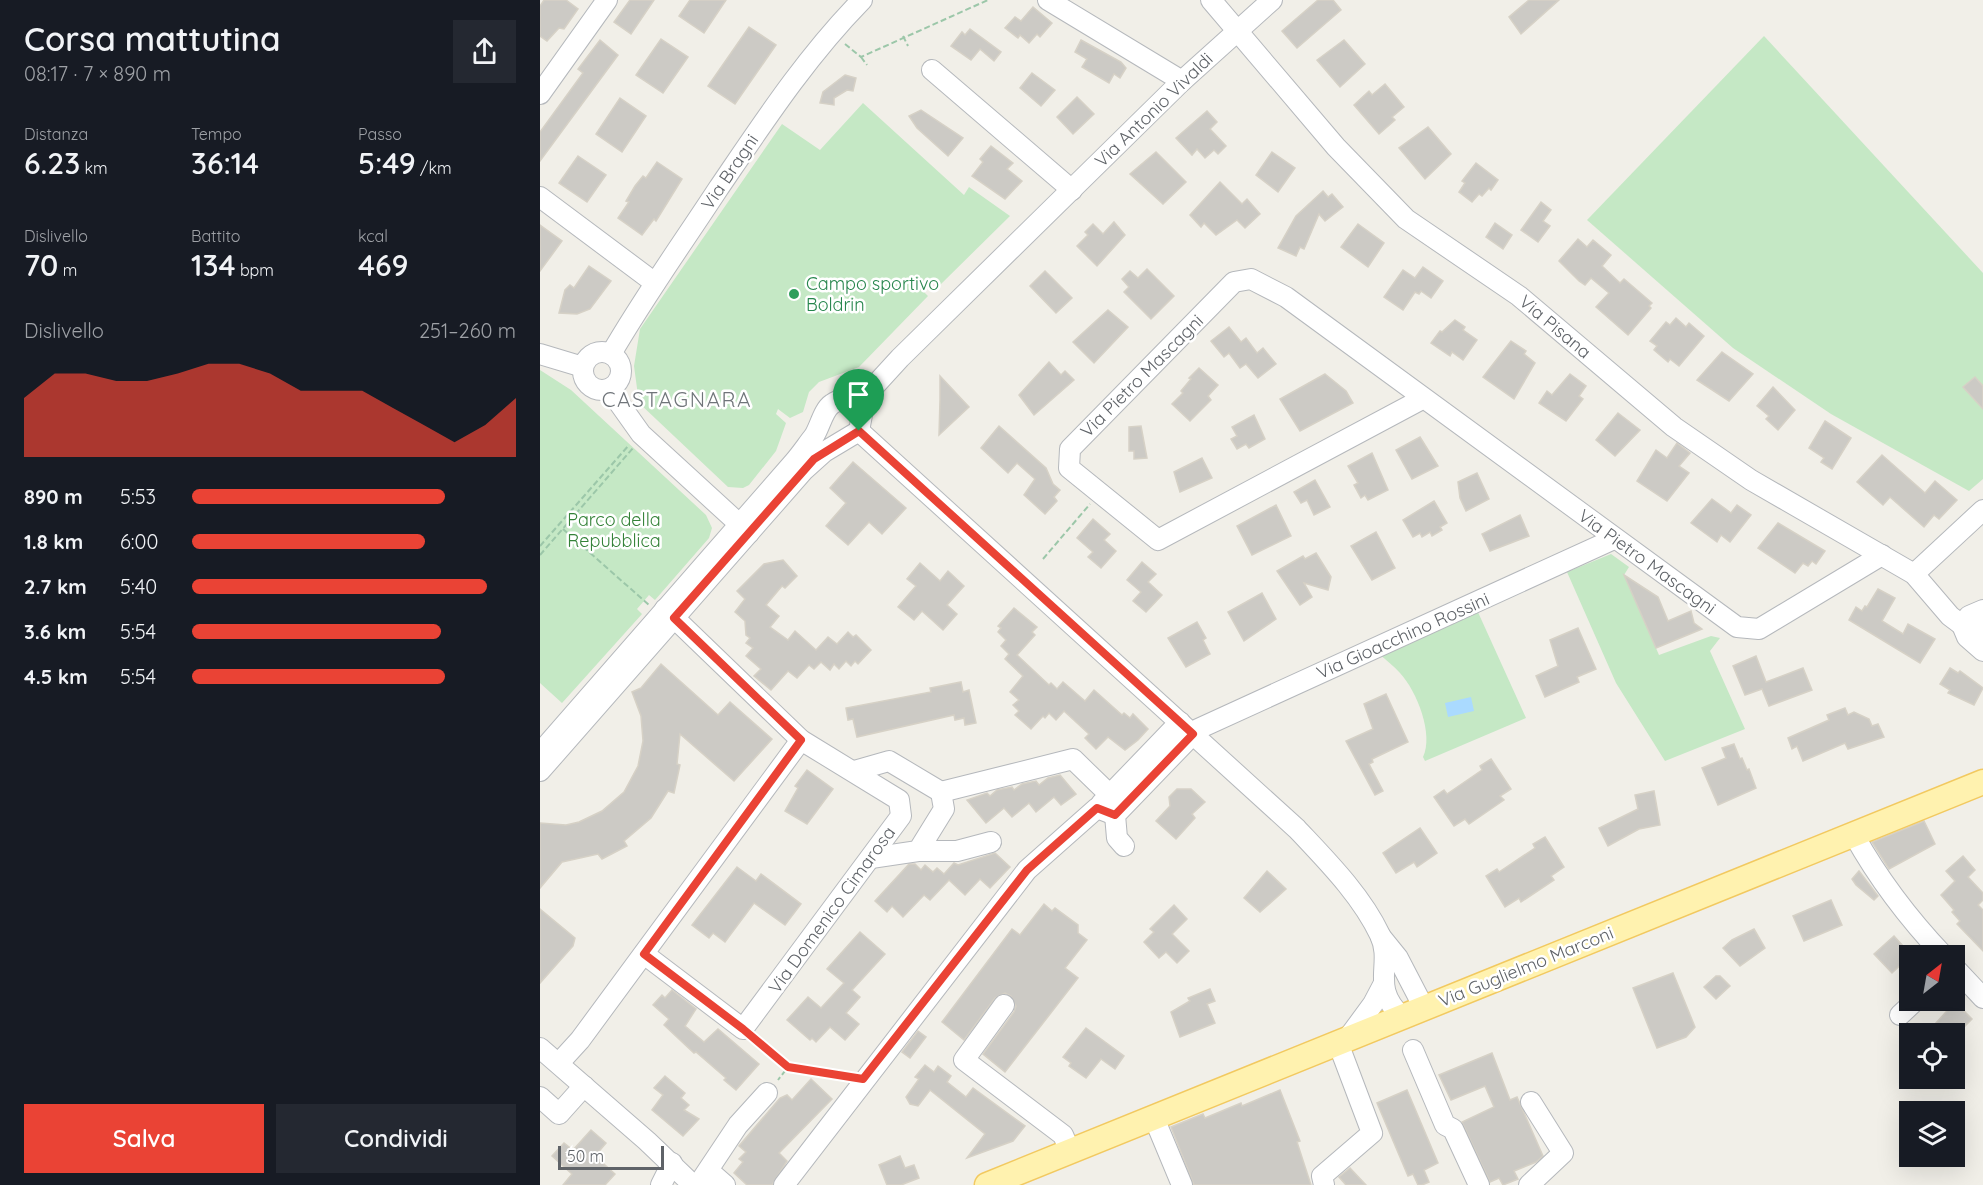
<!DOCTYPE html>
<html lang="it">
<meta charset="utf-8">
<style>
:root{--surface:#171b24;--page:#242831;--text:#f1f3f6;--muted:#9ea1a6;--accent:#ea4335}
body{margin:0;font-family:Quicksand,sans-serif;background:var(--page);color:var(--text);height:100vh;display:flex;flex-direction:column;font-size:22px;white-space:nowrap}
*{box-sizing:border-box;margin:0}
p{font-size:20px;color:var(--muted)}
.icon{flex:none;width:33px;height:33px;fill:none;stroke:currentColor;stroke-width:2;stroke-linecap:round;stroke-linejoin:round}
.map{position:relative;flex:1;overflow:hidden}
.drawer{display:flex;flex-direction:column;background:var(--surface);width:540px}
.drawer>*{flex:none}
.needle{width:39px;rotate:31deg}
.buttons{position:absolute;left:1359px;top:945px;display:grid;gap:12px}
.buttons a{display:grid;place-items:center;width:66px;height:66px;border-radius:0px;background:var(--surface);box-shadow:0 6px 24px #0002;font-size:30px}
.scale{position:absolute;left:18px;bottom:15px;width:106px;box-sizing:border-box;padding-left:6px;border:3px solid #5f6368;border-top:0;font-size:16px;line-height:21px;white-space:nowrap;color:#5f6368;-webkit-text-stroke:4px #fff;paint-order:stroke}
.pin{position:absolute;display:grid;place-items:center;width:51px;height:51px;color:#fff;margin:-62px -26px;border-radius:50% 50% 50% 0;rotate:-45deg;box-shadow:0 0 6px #0007}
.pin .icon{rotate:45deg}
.round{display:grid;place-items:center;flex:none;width:63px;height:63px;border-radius:0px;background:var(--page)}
.headline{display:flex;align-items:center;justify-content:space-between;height:102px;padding:0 24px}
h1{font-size:33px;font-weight:600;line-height:45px}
.metrics{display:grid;grid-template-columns:repeat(3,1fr);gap:9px;height:102px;padding:6px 24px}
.metrics div{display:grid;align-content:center}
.metrics b{font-size:30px;font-weight:600}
.metrics small{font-size:16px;font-weight:400}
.metrics p{font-size:16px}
.chart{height:168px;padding:12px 24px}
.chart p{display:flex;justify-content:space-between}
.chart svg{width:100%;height:108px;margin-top:6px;fill:var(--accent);opacity:.7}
.button{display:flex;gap:12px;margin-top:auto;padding:12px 24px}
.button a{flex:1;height:69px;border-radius:0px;background:var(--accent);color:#fff;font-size:24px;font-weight:600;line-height:69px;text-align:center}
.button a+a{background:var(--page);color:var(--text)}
ul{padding:0 24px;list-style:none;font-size:20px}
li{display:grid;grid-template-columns:96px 72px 1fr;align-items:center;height:45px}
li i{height:15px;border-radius:8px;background:var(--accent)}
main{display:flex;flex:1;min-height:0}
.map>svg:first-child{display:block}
</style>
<main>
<section class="drawer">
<div class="headline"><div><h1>Corsa mattutina</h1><p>08:17 · 7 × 890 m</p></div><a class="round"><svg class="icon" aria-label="share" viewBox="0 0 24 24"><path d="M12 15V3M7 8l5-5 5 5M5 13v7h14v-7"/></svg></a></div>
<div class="metrics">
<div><p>Distanza</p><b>6.23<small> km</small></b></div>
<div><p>Tempo</p><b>36:14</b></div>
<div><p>Passo</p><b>5:49<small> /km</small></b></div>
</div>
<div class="metrics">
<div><p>Dislivello</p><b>70<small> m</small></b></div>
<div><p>Battito</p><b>134<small> bpm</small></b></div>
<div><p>kcal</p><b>469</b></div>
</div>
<div class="chart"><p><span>Dislivello</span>251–260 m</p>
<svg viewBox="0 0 160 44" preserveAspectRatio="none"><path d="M0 44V20L10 10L20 10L30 13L40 13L50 10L60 6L70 6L80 10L90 17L100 17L110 17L120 24L130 31L140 38L150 31L160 20V44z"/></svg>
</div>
<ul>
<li><b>890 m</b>5:53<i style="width:78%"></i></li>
<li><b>1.8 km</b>6:00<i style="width:72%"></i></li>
<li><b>2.7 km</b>5:40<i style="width:91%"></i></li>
<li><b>3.6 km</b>5:54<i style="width:77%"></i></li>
<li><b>4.5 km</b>5:54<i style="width:78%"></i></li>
</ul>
<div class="button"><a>Salva</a><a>Condividi</a></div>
</section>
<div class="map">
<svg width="1443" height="1185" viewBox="0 0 1443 1185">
<rect width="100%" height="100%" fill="#f1efe8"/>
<g fill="#c5e8c5">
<polygon points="1224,36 1443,273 1443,479 1429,491 1291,414 1193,348 1047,220"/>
<polygon points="323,103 424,195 429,187 470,216 400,285 394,279 383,291 388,296 319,367 279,382 269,392 263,412 250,418 238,409 236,414 246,423 236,451 209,485 203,488 188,487 99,403 94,366 100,329 242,124 280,150"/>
<polygon points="0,370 31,390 166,515 172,528 169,538 115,600 109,595 97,609 102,614 22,703 0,683"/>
<polygon points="1071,554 1089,567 1084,575 1119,655 1171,636 1180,638 1170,651 1205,729 1125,761 1076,683 1027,572"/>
<path d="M937,610L986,718L885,761L883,757C894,735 877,691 860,673C854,666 846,660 839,654Z"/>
</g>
<polygon fill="#aadaff" points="931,697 934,711 908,717 905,703"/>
<g fill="#cccac5" stroke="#d6d1c6" stroke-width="1.5">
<polygon points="4,0 26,0 38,9 24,29 19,28 7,41 0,36 0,6"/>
<polygon points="90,0 114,0 91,34 74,22"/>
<polygon points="150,0 186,0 164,33 139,16"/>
<polygon points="778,0 793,0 801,10 757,48 742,31"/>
<polygon points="989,0 1019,0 981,34 969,17"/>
<polygon points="493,7 512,23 500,37 497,34 489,43 480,35 478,38 465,28 475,17 481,21"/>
<polygon points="209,27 236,45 195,104 168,86"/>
<polygon points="430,29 461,52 454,61 440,49 431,60 411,46 422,32 425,35"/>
<polygon points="121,39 148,57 123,93 96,75"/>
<polygon points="60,40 78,55 0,161 0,132 43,73 38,69"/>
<polygon points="541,40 581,62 586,68 580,78 574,74 569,83 542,67 547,59 535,52"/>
<polygon points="804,40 825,64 800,87 777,60"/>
<polygon points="492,73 515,90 501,106 480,88"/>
<polygon points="305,75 316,78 313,91 307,90 294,98 294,105 280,103 283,92"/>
<polygon points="845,84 864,107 852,117 855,120 839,134 814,105 829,91 832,95"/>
<polygon points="537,97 554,114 533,134 517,117"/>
<polygon points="80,98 106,116 82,152 56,134"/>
<polygon points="381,110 423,138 408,156 377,128 369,116"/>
<polygon points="667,111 677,122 670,129 686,146 678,154 674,150 665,158 657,149 652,155 636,138"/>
<polygon points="888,127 911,154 885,179 859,148"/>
<polygon points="451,146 473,163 467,169 482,181 465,199 432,176 443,162 440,159"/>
<polygon points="616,152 646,182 623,204 590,174"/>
<polygon points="732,152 755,168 738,192 716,175"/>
<polygon points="38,156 66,175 47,202 19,183"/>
<polygon points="117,162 142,179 116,221 114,219 102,235 78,218 89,202 86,201 95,186 103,176 106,178"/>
<polygon points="936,163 958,180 951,190 949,188 942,196 939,194 932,202 919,192 925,183 922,181"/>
<polygon points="680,182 702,204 707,199 720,214 705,228 697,220 676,235 664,223 661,227 650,215"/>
<polygon points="783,191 788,197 792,194 803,207 785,221 779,214 764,249 760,247 756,256 738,248 756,216"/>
<polygon points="1001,202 1011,210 1003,221 1010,226 998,242 981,230"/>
<polygon points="574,222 585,235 557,266 537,246 548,235 545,232 553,224 563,234"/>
<polygon points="955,223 972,235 963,249 946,237"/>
<polygon points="818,224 844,243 828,267 801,247"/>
<polygon points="0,225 22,241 0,271"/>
<polygon points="1038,239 1047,247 1053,240 1071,255 1062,266 1080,283 1084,279 1112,303 1109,306 1111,308 1088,335 1056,307 1069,293 1051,278 1045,285 1039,281 1019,261"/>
<polygon points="49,266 71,281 50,309 37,314 19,313 25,290 30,285 34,288"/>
<polygon points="883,267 903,281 891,298 881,291 879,294 875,292 863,310 844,297 863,270 875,278"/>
<polygon points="607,269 634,296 611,319 584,292 589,287 582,279 590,271 598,278"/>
<polygon points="505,271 532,298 516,313 490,286"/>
<polygon points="568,310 588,327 554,363 533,342"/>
<polygon points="1136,318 1146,327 1149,323 1164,336 1139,366 1130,359 1128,362 1114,350 1117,346 1110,341 1126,322 1130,325"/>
<polygon points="915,320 925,327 923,330 937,340 923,360 912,352 910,356 891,343 900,331 902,332"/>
<polygon points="689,327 701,342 706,338 717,353 723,348 736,364 718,378 706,364 700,368 689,353 684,357 671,341"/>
<polygon points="971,341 986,351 984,354 995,363 974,399 943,377"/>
<polygon points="1182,352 1213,374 1189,401 1157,380"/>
<polygon points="509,362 521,375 525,371 534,380 494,415 479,395"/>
<polygon points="659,368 678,385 668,396 671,400 650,421 632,404 643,393 641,391 651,379 649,378"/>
<polygon points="785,374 806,391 813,403 760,431 740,399"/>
<polygon points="1030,374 1046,386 1039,396 1043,399 1026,421 999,403 1007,391 1012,395"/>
<polygon points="400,376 429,407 399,435 400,400"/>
<polygon points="1435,377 1443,386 1443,409 1423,387"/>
<polygon points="1233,387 1255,410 1238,430 1226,419 1229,416 1217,406"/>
<polygon points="1078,413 1100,430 1075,456 1056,440"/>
<polygon points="714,415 725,439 709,448 706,444 697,449 691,439 697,436 692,427"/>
<polygon points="1285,421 1311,438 1292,469 1281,462 1284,458 1269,448"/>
<polygon points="459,426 506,468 513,484 520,490 514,497 517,501 505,514 484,495 495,479 477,463 468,473 441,448"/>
<polygon points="601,426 607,458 594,459 594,451 589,451 589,427"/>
<polygon points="880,437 898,466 872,479 856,450"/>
<polygon points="1137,443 1150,453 1139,466 1149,473 1127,501 1097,481 1116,450 1127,458"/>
<polygon points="832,453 848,490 828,500 825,495 821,498 814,485 818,483 808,466"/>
<polygon points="1342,455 1385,493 1395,481 1417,500 1399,519 1394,515 1384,527 1350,497 1343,505 1317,482"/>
<polygon points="662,458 672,478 640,492 634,472"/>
<polygon points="313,462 366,508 342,534 329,522 308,545 286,526 306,503 290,488"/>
<polygon points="937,473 949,499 926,511 920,498 918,482"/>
<polygon points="775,480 790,507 774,515 767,500 761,503 754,492"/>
<polygon points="1172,499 1191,513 1197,505 1211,515 1190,542 1181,535 1177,542 1151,523"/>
<polygon points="894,501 907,523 900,527 902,530 892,536 890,532 882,537 880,533 873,537 863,520"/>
<polygon points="736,505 751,536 712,555 697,526"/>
<polygon points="980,515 989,536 950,551 942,534"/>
<polygon points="553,519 570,534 564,540 576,551 561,568 548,557 553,552 537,538"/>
<polygon points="1238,523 1285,551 1276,564 1272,561 1268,566 1263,563 1255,573 1218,548"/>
<polygon points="836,532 855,568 832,580 811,546"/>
<polygon points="776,553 791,577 788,590 764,583 772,597 760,605 737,571 763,556 765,559"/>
<polygon points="243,560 257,576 245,588 242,586 226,605 239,616 230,627 248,640 255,631 276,650 288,637 297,644 308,632 313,637 316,635 331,650 318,664 315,661 311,666 306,661 299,669 294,664 290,670 281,662 274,669 269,665 257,678 248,671 231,690 214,676 221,669 206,656 213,648 206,643 210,638 206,635 205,621 195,612 205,599 197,591 224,564"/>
<polygon points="602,562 616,574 608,582 622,595 606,612 593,601 601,592 587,580"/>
<polygon points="380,563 400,581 408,571 424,586 407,605 417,614 403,630 382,611 374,620 358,607 376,586 367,579"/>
<polygon points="1084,575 1118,597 1128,621 1151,611 1154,623 1162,629 1116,648"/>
<polygon points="1338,589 1355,598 1342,621 1363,634 1368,624 1395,639 1380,663 1309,620 1316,607 1322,611 1325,606 1327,607"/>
<polygon points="722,593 736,619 704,641 688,612"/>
<polygon points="474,608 497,627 492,632 495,635 477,655 509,685 511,683 517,689 523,682 545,701 554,690 582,715 584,713 590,718 593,714 608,729 598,740 585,750 568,737 556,749 545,738 549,734 524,711 516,720 509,713 505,718 503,716 491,729 475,715 479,711 473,705 479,700 470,692 483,676 465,659 469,654 461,646 466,640 458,632 461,628 458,626"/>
<polygon points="657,622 666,638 663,640 670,654 646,667 628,638"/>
<polygon points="1038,628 1056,669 1037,677 1039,682 1005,697 996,676 1018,666 1010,640"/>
<polygon points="1216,656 1226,682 1263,668 1272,690 1229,706 1222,689 1205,695 1193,666"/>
<polygon points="121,664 178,715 190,702 232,739 194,781 140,734 137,764 140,765 134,793 128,791 111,818 84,841 87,846 62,859 58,854 22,862 0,888 0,823 26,825 39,822 62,811 84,792 98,766 103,741 101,716 92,692 101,688"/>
<polygon points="1410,668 1418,673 1420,671 1443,688 1434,705 1408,693 1410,690 1400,684"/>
<polygon points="421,682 423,692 429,690 436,723 425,725 424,718 415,720 414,715 317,737 313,719 308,720 306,708 391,692 390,688"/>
<polygon points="846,694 868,742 832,759 833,762 829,764 843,791 835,795 806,741 833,729 824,704"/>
<polygon points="1305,708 1308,715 1314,712 1329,719 1332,726 1338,724 1344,737 1308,749 1305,743 1263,761 1257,746 1252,749 1248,738 1289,720 1287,715"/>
<polygon points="1194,744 1200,759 1202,758 1207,770 1209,769 1216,788 1178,805 1162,768 1186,758 1182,748"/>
<polygon points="951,759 971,789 960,796 964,800 929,824 925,819 914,826 894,797 904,790 907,794 942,770 940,766"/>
<polygon points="267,770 293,789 267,824 245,811 258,788 255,786"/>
<polygon points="520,775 536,794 521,805 514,797 496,812 489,803 472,817 464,808 446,823 427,800 447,793 450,796 457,790 472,787 474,790 482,784 496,781 499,785 508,778"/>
<polygon points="637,789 651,789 665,802 652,814 655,818 636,839 616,821 630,806 629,797"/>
<polygon points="1114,791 1120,825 1099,829 1068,846 1059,828 1098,809 1095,795"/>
<polygon points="1384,821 1395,844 1349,869 1332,842"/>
<polygon points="880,828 897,853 877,867 874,862 856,873 843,853"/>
<polygon points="1005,837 1024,867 1011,876 1014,880 981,902 979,898 965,907 946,876 957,869 959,872 995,848 993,844"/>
<polygon points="455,853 470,867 450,888 440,879 425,895 409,880 390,900 384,895 363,917 352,906 347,912 335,901 369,864 375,864 381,870 385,865 393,872 397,868 404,874 414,863 418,865"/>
<polygon points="1423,856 1435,870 1428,877 1443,893 1443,900 1438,905 1443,910 1443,951 1417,924 1420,921 1412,912 1414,910 1401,895 1415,881 1406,871"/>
<polygon points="197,867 216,881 221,874 261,904 245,925 214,903 185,942 173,933 169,938 152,925"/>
<polygon points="727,871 746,889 720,912 704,898"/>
<polygon points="1319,871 1338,896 1334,900 1316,885 1312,879"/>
<polygon points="1291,900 1302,925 1264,941 1253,916"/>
<polygon points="504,904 512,911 515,908 538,925 538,933 547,940 525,968 538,978 465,1072 443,1054 474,1012 476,1006 471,996 465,993 455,998 424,1040 402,1022 472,929 480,935"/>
<polygon points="634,905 647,919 632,934 649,951 637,963 626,952 619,958 604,942 614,932 610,929"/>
<polygon points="0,909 35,938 33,946 0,983"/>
<polygon points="1214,929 1225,948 1200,966 1183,948 1192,940"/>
<polygon points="320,932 345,954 312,990 320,997 306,1013 319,1024 305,1040 290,1027 276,1042 272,1038 270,1040 247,1020 268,997 281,1008 304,983 287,969"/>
<polygon points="1354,936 1371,955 1352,973 1334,954"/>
<polygon points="1133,973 1155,1027 1146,1037 1117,1048 1093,988"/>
<polygon points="1176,976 1180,976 1190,986 1176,999 1164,987"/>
<polygon points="670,989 675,1001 667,1004 675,1023 640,1037 631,1012 650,1001 648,998"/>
<polygon points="132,990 156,1009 145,1026 164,1042 178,1029 219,1064 196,1090 184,1080 186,1078 156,1052 154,1053 124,1025 129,1019 113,1005 122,995 125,998"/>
<polygon points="1415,1002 1432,1019 1417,1034 1386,1034"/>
<polygon points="546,1028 584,1056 575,1069 561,1059 546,1078 529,1066 531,1063 523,1057"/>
<polygon points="378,1031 386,1037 370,1058 362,1052"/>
<polygon points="952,1053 970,1100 977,1097 1003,1156 996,1162 974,1171 978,1179 963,1185 959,1178 950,1182 922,1122 954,1107 945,1086 911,1100 899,1075"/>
<polygon points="385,1065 394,1072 398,1066 411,1076 407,1082 426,1097 433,1088 485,1126 473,1141 427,1158 445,1134 390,1090 378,1106 370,1104 366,1097 379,1079 375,1077"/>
<polygon points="125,1076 145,1093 141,1098 149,1105 144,1110 159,1119 143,1136 112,1110 123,1095 114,1088"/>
<polygon points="271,1079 292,1099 239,1153 247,1161 232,1185 207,1185 194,1173 203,1162 199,1159 206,1152 199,1146 240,1098 247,1095 252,1100"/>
<polygon points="740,1090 760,1141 757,1142 771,1185 654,1185 631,1127 663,1114 665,1118 701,1103 702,1106"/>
<polygon points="867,1090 898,1163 884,1170 889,1182 882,1185 878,1185 873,1174 868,1176 837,1103"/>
<polygon points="51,1130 66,1143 55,1156 75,1174 65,1185 23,1185 32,1174 12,1156 24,1143 33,1150"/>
<polygon points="360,1156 365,1168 374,1165 379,1178 361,1185 347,1185 339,1165"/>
<polygon points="810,1168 826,1185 806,1185 799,1177"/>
</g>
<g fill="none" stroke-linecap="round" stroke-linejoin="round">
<g stroke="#b5b8bc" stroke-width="22">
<g id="minor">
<polyline points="508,0 642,81"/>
<polyline points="671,0 796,147 866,219 979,296 1134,427 1211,480 1374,574 1410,616 1422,625 1443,629"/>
<polyline points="392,70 532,190"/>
<polyline points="0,94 67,0"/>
<polyline points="0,197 115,283"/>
<circle cx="62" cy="371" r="19"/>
<polyline points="0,354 43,367"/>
<path d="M71,354C104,297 142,244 178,189C223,123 266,57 322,0"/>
<polyline points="69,389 101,434 209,533"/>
<polyline points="884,398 618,540 529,468 530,449 694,282 711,279 746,297 1197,627 1219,629 1342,555"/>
<polyline points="317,405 360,358 642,81 732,0"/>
<path d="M319,431L757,829C787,861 821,895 840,935C854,965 829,986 862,1017"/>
<polyline points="1374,574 1443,510"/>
<polyline points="1422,625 1427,637 1443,651"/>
<polyline points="1422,625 1429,616 1443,610"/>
<path d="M0,753L254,462C261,454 267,445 274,436C280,427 283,410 292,404C304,395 318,403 322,415L319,431L284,452L264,470L0,771"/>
<polyline points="314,771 349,761 401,792 404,809 378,851 331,858"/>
<polyline points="401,792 533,759 569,794"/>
<polyline points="561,804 640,722"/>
<path d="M1314,835C1339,880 1368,918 1404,956"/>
<polyline points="584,846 577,838 575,815 658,729 1074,539"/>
<polyline points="378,851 417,851 451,842"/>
<polyline points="841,937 858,958 884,1008"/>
<polyline points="104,954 203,1029 361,816 359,800 261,740 125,609"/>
<polyline points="1414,967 1443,998"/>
<polyline points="464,1005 424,1060 523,1135 530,1151"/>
<polyline points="1360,1015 1376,1000"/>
<polyline points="808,1038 833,1004 843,985"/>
<polyline points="0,1048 107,1141 153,1185"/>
<polyline points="873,1050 905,1125 913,1129 939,1185"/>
<polyline points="19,1063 40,1040 261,740"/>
<polyline points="0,1097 19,1114 44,1086"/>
<polyline points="614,1118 642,1185"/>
<polyline points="169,1171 185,1185"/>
<polyline points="121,1185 132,1163"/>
<polyline points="158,1185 198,1125 227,1093"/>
<polyline points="244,1185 487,870 557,808 575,815"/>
<polyline points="784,1185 782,1176 832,1133 798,1043"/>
<polyline points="989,1185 1023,1153 991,1102"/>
</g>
</g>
<g stroke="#f2c960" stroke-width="27">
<polyline id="major" points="447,1185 1443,782"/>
</g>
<g stroke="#9cc7a9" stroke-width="2" stroke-dasharray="6 3" stroke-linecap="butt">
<polyline points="363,36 368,46"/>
<polyline points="305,44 321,57 448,0"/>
<polyline points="321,57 327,65"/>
<polyline points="23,529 109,605"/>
<polyline points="0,546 89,445"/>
<polyline points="0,555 93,448"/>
<polyline points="503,559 550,504"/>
<polyline points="217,1040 248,1067 238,1080"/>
<polyline points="248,1067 307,1077"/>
</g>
<use href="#minor" stroke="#fff" stroke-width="20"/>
<use href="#major" stroke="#fff2af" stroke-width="24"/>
</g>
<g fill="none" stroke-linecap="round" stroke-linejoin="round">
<g stroke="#fff" stroke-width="12">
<polygon id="route" points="319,431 653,734 575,815 557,808 487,870 323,1079 248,1067 203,1029 104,954 261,740 134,618 274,459"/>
</g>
<use href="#route" stroke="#ea4335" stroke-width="8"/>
</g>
<circle fill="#2e9e5b" stroke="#fff" stroke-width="2" cx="254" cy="294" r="6"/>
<g text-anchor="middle" stroke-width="5" stroke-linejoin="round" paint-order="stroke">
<g font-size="18" fill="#5f6368" stroke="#fff">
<text transform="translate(614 110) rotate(-44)" y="6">Via Antonio Vivaldi</text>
<text transform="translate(190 172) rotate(-56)" y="6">Via Bragni</text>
<text transform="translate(1015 327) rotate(40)" y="6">Via Pisana</text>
<text transform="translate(602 376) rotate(-45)" y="6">Via Pietro Mascagni</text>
<text transform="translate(1107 562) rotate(36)" y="6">Via Pietro Mascagni</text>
<text transform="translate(863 636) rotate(-24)" y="6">Via Gioacchino Rossini</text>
<text transform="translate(292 910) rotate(-54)" y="6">Via Domenico Cimarosa</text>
<text transform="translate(986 967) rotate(-22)" y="6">Via Guglielmo Marconi</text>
</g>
<g font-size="18" fill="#27864d" stroke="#fff" text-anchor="start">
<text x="266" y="290">Campo sportivo<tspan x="266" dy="21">Boldrin</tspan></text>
</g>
<g font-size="18" fill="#348238" stroke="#fff">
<text x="74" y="526">Parco della<tspan x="74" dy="21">Repubblica</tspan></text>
</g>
<g font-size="21" letter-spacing="1.5" fill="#70757a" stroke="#fff">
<text x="137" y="407">CASTAGNARA</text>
</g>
</g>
</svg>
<div class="buttons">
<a><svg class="needle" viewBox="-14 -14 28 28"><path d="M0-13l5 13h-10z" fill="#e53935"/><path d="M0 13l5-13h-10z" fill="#9ea1a6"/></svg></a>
<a><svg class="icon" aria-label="locate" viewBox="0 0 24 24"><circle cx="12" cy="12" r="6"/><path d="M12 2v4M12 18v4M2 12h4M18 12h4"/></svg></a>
<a><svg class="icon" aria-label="layers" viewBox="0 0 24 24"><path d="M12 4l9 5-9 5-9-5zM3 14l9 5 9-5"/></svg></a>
</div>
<div class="scale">50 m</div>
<div class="pin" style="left:319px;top:431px;background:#1e9e55"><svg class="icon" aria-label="arrive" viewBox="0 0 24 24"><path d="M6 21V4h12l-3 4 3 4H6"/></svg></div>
</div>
</main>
